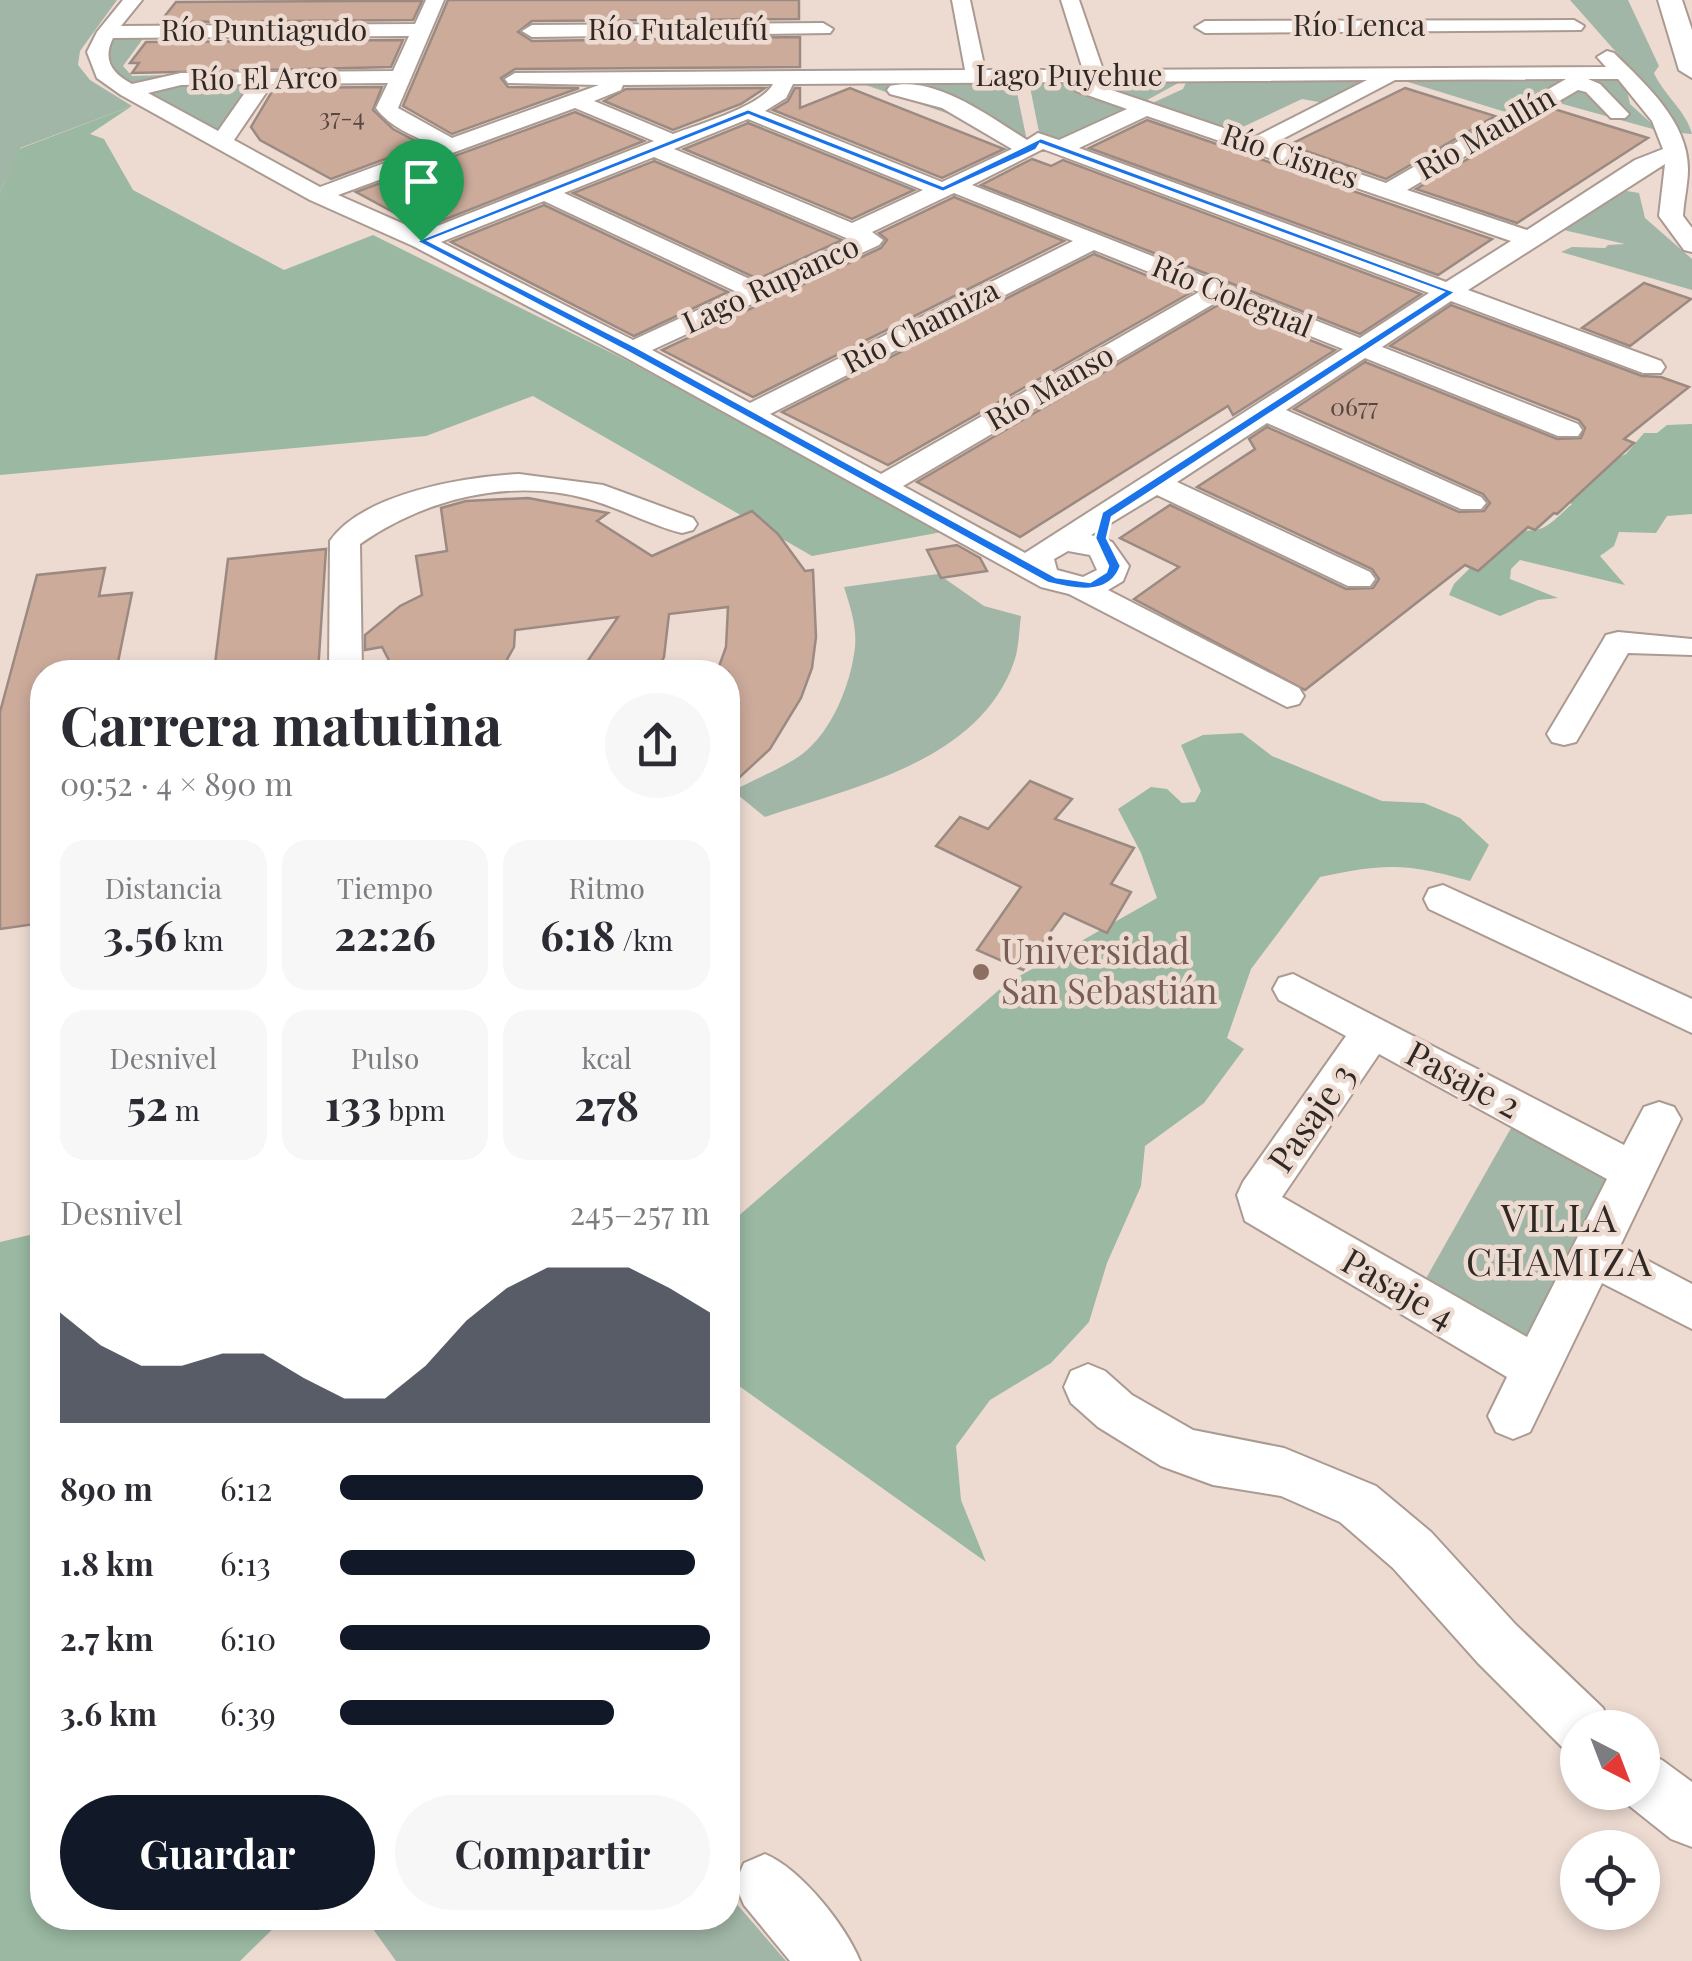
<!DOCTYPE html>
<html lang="es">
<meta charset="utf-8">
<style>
:root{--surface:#fff;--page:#f7f7f7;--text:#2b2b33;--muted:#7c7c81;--accent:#111827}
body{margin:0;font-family:"Playfair Display",serif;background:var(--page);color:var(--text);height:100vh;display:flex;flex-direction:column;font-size:38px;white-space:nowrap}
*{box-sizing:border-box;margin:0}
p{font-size:32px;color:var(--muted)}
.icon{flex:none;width:55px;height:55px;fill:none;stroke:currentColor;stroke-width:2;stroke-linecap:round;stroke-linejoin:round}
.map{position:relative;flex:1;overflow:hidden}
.sheet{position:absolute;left:30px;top:660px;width:710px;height:1270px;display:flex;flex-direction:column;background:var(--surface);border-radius:40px;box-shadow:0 5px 15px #0003}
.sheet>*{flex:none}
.needle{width:65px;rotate:138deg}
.buttons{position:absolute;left:1560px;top:1710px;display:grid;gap:20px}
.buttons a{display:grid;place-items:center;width:100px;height:100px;border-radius:50%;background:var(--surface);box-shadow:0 5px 15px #0003;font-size:50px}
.pin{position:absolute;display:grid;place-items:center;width:85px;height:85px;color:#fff;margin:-102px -42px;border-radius:50% 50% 50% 0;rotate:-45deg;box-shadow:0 0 10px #0007}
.pin .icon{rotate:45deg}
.round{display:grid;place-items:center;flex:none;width:105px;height:105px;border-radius:52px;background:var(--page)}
.headline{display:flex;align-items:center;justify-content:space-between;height:170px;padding:0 30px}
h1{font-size:55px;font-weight:700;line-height:75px}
.stats{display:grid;grid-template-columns:repeat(3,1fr);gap:15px;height:170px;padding:10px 30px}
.stats div{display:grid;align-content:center;border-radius:25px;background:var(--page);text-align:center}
.stats b{font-size:42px;font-weight:700}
.stats small{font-size:28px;font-weight:400}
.stats p{font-size:28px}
.chart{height:280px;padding:20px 30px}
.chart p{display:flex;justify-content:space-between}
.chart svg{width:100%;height:180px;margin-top:10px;fill:var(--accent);opacity:.7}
.button{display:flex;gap:20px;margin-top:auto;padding:20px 30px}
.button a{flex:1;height:115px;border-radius:60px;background:var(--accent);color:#fff;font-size:40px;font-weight:700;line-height:115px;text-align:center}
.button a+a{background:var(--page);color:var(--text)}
ul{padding:0 30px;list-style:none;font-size:32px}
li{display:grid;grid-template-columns:160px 120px 1fr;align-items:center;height:75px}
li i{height:25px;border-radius:12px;background:var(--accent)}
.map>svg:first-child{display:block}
</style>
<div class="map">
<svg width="1692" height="1961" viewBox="0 0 1692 1961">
<rect width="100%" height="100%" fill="#eddbd1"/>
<g fill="#a1b6a7">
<polygon points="0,0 117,0 80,51 78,65 90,80 132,106 20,148 0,193"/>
<path d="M1570,0H1628L1659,66L1654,73C1663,94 1687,112 1692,134L1681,133L1662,104Z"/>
<path d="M145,36L123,66L132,76L200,74L134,87C113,77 102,59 112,37Z"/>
<polygon points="1623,73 1630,104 1660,131 1541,98 1512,114 1395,78"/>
<polygon points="1371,79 1329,104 1302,99 1230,133 1148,105 1183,89 1187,80"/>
<polygon points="1080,80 1178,81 1180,82 1140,104"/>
<polygon points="253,81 221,131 144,91 163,84"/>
<polygon points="857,82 1008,84 1016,88 1027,141"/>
<polygon points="1038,82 1062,82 1128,104 1133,109 1057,142 1039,132 1030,87"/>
<polygon points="1621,190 1639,193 1645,218 1692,259 1692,290 1561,252 1572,247 1605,248 1608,245 1625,244 1559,229"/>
<path d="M938,574L984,606L1021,616C1019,631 1019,648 1014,662C979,762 853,787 765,817L733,791C754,779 781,769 801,755C832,732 851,684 855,647C857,626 850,606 844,587Z"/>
<polygon points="1515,1121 1608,1176 1609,1186 1527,1341 1420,1289"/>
<polygon points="728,1894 786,1961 396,1961 365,1918 728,1918"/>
</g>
<g fill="#9ab8a2">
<polygon points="132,106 90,134 104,139 133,190 284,270 373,235 626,360 942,532 812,556 533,396 426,436 0,475 0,193 19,149"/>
<path d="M1692,424V514L1667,516L1656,533L1619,532L1614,546L1600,556L1625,585L1520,560L1511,569L1510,579L1558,598L1538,600L1500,616L1449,595L1454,584L1470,568L1478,571L1517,529C1545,535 1551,522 1572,504L1546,492L1626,454L1644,433H1657L1667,425Z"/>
<path d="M1242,733L1272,756L1382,801L1424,803L1460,818L1489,845L1470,881C1406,863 1385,863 1320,877L1251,969L1227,1038L1244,1049L1204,1103L1145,1146L1141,1186L1107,1263L1089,1322L1051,1363L990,1400L956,1446L961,1500L986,1562L732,1381L728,1385V1225L1007,983L1157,898L1141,853L1118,809L1151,787L1167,789L1182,803L1195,802L1201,791L1181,745L1203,735Z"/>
<polygon points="42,1232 42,1918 284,1918 240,1961 0,1961 0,1242"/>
</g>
<g fill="#ccab9b" stroke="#9b8a81" stroke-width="2.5">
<polygon points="448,0 799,0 799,19 532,21 518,32 532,41 800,37 800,67 515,69 501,78 508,87 579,88 452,134 403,106"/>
<polygon points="365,1 422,1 413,20 160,22 176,2"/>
<polygon points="403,40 391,67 132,73 139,63 130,63 146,42"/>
<polygon points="382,87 373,110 393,129 423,145 331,179 260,140 251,127 274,88"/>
<polygon points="765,88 741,104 673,130 604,101 626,89"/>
<polygon points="795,88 800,88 800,108 850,88 1004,149 942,178 773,110 788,101"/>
<polygon points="1405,88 1495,116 1386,179 1289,145"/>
<polygon points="1554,109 1648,138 1517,223 1416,189"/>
<polygon points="575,112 644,141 423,228 356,192"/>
<polygon points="1147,120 1492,239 1438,275 1089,148"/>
<polygon points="748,123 914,190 852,219 684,149"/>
<polygon points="1032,159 1051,166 1063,160 1421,294 1360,334 981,185"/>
<polygon points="654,161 842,240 758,279 573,193"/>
<polygon points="954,197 1064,241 753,397 662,350 881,248 887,240 879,233"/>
<polygon points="544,205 728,292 634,336 451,242"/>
<polygon points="1094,254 1190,293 888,465 782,412"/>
<polygon points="1644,283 1691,299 1630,346 1582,328"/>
<polygon points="1220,304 1335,350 1233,415 1228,406 1020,537 917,482"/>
<polygon points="1451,305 1642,376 1661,377 1689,387 1624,439 1634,443 1557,514 1554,513 1535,530 1528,527 1478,571 1465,565 1305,690 1134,599 1179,567 1120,538 1170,505 1346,589 1373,588 1379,579 1372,569 1197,487 1255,449 1249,439 1267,427 1459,512 1484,511 1490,503 1483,494 1294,409 1365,362 1557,439 1581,438 1585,428 1579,420 1390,346"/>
<polygon points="528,498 608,513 597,521 652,556 752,511 778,534 805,571 813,570 816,637 812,668 801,698 770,749 728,788 728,672 717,672 726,647 728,607 669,614 664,657 657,672 580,672 618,617 515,630 514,647 500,672 395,672 382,647 365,650 365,635 400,606 422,595 416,556 447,551 441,508 466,501"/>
<polygon points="957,545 980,558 987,571 941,578 927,550"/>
<polygon points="326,549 318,672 214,672 228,559"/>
<polygon points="105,568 99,596 132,593 116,672 42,672 42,923 0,929 0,712 37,575"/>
<polygon points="1030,781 1072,799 1055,819 1134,848 1111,884 1131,892 1107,933 1064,913 1023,970 977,950 1021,887 936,846 960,817 988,829"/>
</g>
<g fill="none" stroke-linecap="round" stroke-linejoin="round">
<g stroke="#ab9a91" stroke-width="4">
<g id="minor">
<path d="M123,0H142L121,26L415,24L426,0H444L398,108L452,138L599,85L508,83L505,79L515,73L965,70L952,0H970L985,70H1083L1061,0H1079L1103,70L1606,67L1597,57L1607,51L1614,53C1645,84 1688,121 1688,169C1688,184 1684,200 1683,216L1692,228V252L1684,250L1659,216L1665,164L1468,290L1661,361L1665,367L1661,373H1643L1451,301L1382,347L1578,424L1582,430L1578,436H1558L1365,358L1286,410L1481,497L1486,503L1481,509H1461L1267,423L1177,482L1370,572L1375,579L1370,586H1348L1157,495L1091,535L1112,542L1129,566L1123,581L1108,590L1299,688L1304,696L1299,704L1287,707L1069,594L1041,587L623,356L413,246L310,200L121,95L97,78L87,52L97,32ZM409,36L393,71L181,73L132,84C112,73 102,60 113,38ZM1566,79L1386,183L1273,144L1395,80ZM1588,79H1618L1652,121L1663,149L1635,160L1527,230L1407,190L1578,90L1586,92L1611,118H1625L1629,114L1625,110L1600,84ZM1367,80L1253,138L1088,82H1095ZM1078,82L1073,87L1076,91L1127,109L1059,140L1038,133L1027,140C990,117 936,75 890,86L887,90L890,94L942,108L1012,149L942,182L765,111L786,98L793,84ZM388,83L376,108C390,127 412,135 433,145L320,187L234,140L272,84ZM251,84L218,131L148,93L181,85ZM773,84C762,106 697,125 673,134L594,101L621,90L623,85ZM575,108L654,141L422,232L338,195ZM1147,116L1511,241L1446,282L1079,148ZM748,119L923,190L852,223L674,149ZM1043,149L1429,293L1360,338L972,185ZM654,157L844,237L851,240L758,283L564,193ZM954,193L1073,241L750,403L652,350L879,245L883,240L872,232ZM544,201L737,292L633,340L441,242ZM1094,250L1199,292L881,474L770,414ZM1220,300L1343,349L1025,553L903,486ZM1068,551L1090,555L1097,570L1083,577L1057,570L1054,559Z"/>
<polygon points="1574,20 1584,26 1581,30 1205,33 1195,27 1205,21"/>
<polygon points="823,23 833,29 830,33 532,37 522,31 532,25"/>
<path d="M519,474L603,485L693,518L697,524L693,530L682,533C650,525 620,508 588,499C510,477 424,499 360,544L362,672H329L330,541C363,493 465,477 519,474Z"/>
<polygon points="1618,632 1692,639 1692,655 1628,653 1576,742 1564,745 1552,742 1547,734 1602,642 1606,635"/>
<polygon points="1443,885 1692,999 1692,1033 1429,909 1424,899 1429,889"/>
<path d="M1293,974L1624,1145L1644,1107L1659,1102L1674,1107L1681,1119L1620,1246L1692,1284V1329L1602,1283L1530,1432L1513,1439L1496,1432L1488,1416L1507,1377L1245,1221L1237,1195L1243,1182L1346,1036L1279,1000L1273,989L1279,978ZM1379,1054L1607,1179L1527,1337L1282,1197Z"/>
<polygon points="1088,1364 1105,1371 1132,1395 1193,1430 1284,1448 1376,1486 1431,1532 1516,1625 1603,1708 1611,1728 1578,1728 1578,1754 1563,1748 1478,1663 1393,1568 1340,1522 1281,1496 1213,1485 1161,1466 1098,1427 1071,1403 1064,1387 1071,1371"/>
<polygon points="1642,1752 1662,1760 1692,1782 1692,1847 1671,1839 1622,1800 1618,1792 1642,1792"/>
<path d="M765,1854C801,1869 845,1925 860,1961H790L744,1905L735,1884L744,1863Z"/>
</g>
</g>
<g stroke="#ab9a91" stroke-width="4">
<polygon id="major" points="1658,0 1682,0 1692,30 1692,78 1679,70"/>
</g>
<use href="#minor" fill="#fff" fill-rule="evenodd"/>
<use href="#major" fill="#fff" fill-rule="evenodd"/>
</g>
<path fill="#1a73e8" stroke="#fff" stroke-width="2.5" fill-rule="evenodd" d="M748,109L943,186L1041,138L1456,292L1112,517L1107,538L1121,566C1110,598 1072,589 1048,583L628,352L416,241ZM748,115L943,192L1036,150L1040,144L1443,292L1102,512L1095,538L1108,566L1106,572L1090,582L1056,577L636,347L429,241Z"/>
<circle fill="#8d6e63" stroke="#eddbd1" stroke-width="4" cx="981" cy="972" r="10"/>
<g text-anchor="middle" stroke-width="9" stroke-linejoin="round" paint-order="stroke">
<g font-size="25" fill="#564942">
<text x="342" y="126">37-4</text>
<text x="1354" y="416">0677</text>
</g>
<g font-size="30" fill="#2f2824" stroke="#eddbd1">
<text x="1359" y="36">Río Lenca</text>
<text x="678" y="40">Río Futaleufú</text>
<text x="264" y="41">Río Puntiagudo</text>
<text x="1069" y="86">Lago Puyehue</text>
<text transform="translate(264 79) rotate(-1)" y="10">Río El Arco</text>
<text transform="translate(1486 134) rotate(-30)" y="10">Rio Maullín</text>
<text transform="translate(1290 157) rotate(19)" y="10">Río Cisnes</text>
<text transform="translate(771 285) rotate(-25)" y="10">Lago Rupanco</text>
<text transform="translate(1232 297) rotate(22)" y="10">Río Colegual</text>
<text transform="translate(921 327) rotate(-27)" y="10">Rio Chamiza</text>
<text transform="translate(1050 388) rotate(-30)" y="10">Río Manso</text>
</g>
<g font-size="35" fill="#785e54" stroke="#eddbd1" text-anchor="start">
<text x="1001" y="964">Universidad<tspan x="1001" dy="40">San Sebastián</tspan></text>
</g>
<g font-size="35" fill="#2f2824" stroke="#eddbd1">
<text transform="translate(1463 1080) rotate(28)" y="12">Pasaje 2</text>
<text transform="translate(1312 1118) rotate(-55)" y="12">Pasaje 3</text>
<text transform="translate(1398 1289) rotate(30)" y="12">Pasaje 4</text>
</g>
<g font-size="38" letter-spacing="2.5" fill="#2f2824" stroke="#eddbd1">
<text x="1560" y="1232">VILLA<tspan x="1560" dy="44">CHAMIZA</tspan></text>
</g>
</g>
</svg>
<div class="buttons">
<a><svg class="needle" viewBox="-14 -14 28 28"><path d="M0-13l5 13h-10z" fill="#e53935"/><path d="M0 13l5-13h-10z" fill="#7c7c81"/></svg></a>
<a><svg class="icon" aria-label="locate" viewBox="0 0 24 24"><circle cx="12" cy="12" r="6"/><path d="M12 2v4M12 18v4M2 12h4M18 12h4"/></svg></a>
</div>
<div class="pin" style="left:421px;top:241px;background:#1e9e55"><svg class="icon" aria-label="arrive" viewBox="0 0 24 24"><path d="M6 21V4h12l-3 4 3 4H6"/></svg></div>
<section class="sheet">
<div class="headline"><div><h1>Carrera matutina</h1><p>09:52 · 4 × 890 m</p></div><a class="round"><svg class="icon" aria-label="share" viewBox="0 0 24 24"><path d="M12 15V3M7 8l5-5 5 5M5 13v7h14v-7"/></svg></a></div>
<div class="stats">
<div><p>Distancia</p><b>3.56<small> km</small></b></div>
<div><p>Tiempo</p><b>22:26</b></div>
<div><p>Ritmo</p><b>6:18<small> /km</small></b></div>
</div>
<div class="stats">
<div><p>Desnivel</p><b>52<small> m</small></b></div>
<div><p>Pulso</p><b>133<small> bpm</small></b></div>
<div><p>kcal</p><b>278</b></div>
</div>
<div class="chart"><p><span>Desnivel</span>245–257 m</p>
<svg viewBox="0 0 160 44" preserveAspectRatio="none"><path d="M0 44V17L10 25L20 30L30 30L40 27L50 27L60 33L70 38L80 38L90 30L100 19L110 11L120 6L130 6L140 6L150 11L160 17V44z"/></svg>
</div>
<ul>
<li><b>890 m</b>6:12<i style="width:98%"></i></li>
<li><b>1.8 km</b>6:13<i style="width:96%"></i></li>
<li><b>2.7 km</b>6:10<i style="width:100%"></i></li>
<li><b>3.6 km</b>6:39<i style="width:74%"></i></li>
</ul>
<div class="button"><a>Guardar</a><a>Compartir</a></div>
</section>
</div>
